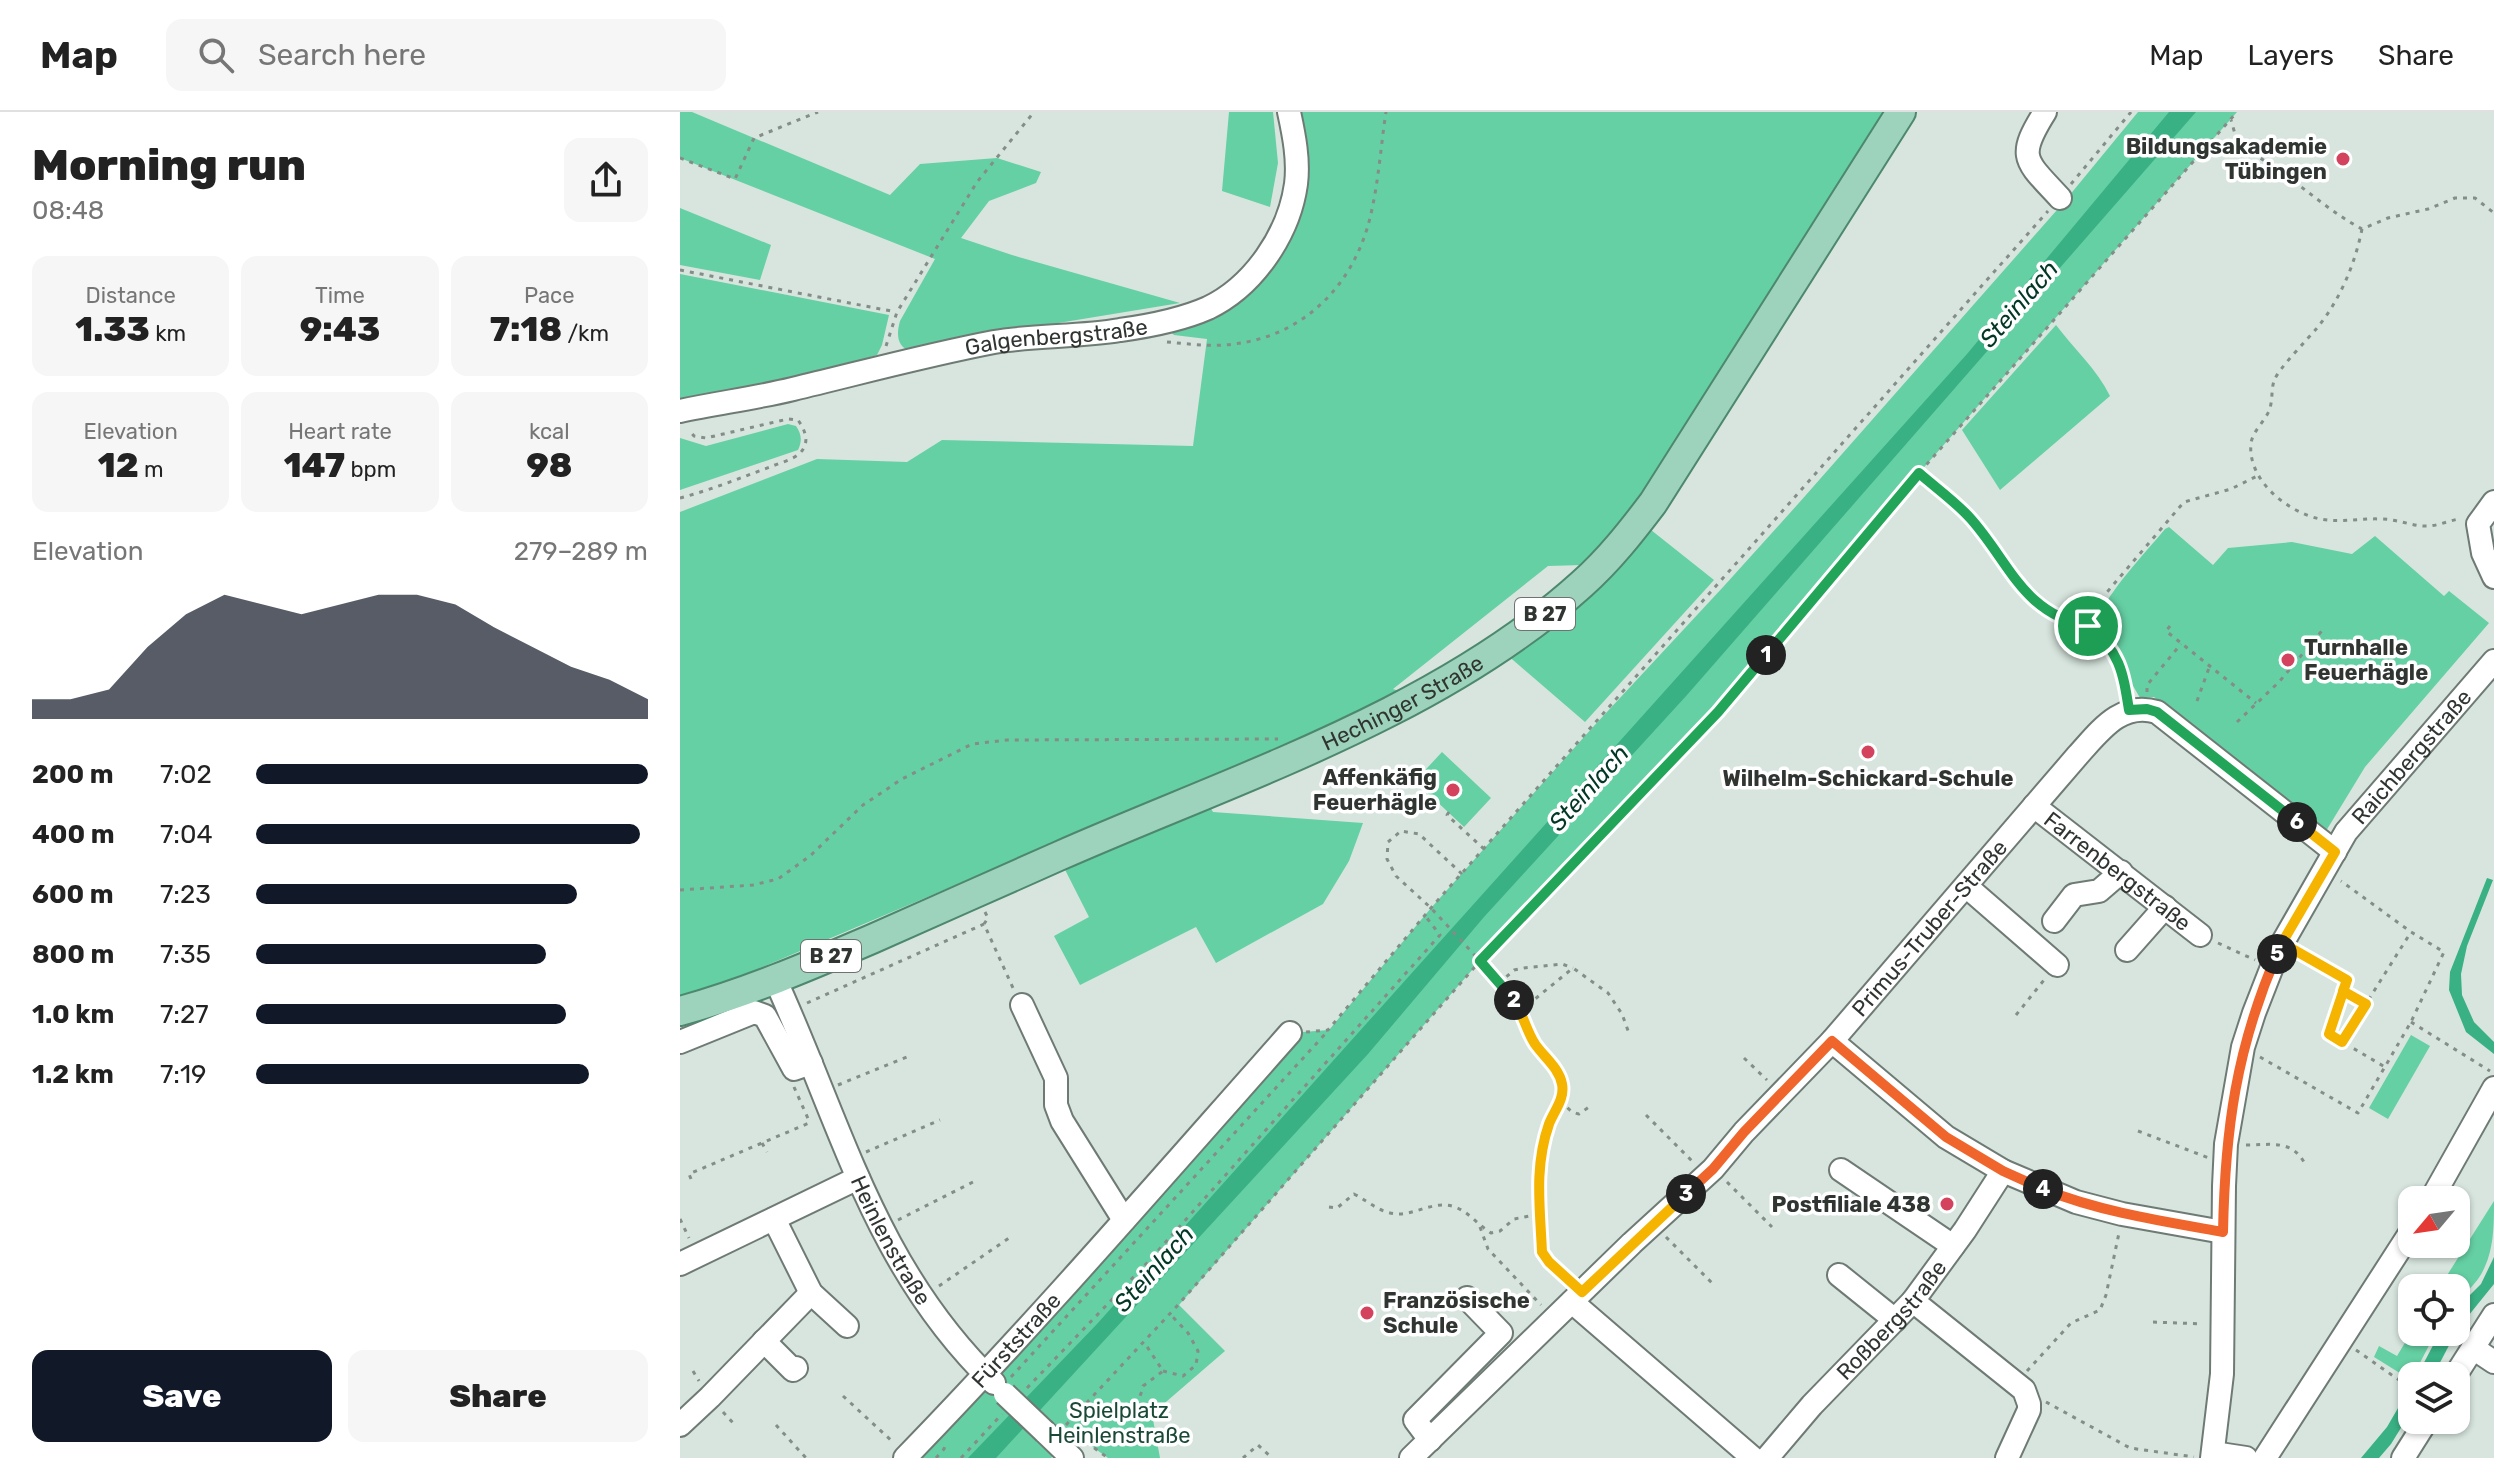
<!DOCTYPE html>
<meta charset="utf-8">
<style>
:root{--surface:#fff;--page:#f6f6f6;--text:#222;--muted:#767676;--line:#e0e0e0;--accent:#111827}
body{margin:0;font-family:Rubik,sans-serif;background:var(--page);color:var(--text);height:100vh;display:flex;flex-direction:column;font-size:30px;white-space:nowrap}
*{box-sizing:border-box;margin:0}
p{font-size:26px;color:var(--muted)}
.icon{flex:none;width:44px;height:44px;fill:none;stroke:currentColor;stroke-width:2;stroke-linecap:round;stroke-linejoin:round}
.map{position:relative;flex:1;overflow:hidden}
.details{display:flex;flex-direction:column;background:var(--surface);width:680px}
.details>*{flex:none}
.needle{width:52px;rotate:241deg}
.controls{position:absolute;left:1718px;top:1074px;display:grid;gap:16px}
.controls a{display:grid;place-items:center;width:72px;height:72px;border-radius:16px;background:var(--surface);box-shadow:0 2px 6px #0004;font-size:40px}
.pin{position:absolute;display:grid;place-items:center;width:68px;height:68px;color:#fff;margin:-34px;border:4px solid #fff;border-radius:50%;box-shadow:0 2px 8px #0007}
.km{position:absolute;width:40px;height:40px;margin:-20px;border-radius:50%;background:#222;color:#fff;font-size:22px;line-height:40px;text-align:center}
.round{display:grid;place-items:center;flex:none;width:84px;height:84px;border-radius:16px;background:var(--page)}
.overview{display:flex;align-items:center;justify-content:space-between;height:136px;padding:0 32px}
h1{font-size:44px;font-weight:800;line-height:60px}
.figures{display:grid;grid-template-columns:repeat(3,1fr);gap:12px;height:136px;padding:8px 32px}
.figures div{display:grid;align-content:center;border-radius:16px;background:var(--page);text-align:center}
.figures b{font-size:34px;font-weight:800}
.figures small{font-size:22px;font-weight:400}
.figures p{font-size:22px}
.chart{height:224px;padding:16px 32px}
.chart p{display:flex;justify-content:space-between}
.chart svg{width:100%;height:144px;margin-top:8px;fill:var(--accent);opacity:.7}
.button{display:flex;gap:16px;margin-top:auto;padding:16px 32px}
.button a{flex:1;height:92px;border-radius:16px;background:var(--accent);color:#fff;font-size:32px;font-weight:800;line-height:92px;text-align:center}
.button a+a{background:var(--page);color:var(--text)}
ul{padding:0 32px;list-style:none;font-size:26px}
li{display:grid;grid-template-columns:128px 96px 1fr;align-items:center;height:60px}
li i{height:20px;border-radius:10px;background:var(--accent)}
header{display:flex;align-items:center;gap:48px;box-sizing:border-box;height:112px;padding:0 40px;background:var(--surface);border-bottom:2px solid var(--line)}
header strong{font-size:38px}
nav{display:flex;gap:44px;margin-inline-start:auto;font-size:28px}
.search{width:560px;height:72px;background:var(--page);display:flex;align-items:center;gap:20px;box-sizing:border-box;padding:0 28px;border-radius:16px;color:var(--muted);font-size:30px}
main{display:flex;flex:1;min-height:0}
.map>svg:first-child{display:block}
</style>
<header>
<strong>Map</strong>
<div class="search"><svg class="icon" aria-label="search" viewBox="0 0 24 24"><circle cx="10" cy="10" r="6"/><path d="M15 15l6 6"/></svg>Search here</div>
<nav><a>Map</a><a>Layers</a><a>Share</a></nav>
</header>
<main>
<section class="details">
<div class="overview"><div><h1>Morning run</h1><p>08:48</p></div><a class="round"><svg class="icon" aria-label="share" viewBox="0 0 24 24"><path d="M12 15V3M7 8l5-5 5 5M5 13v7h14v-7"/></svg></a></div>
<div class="figures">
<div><p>Distance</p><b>1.33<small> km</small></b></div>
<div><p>Time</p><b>9:43</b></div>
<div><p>Pace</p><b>7:18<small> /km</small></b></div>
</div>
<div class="figures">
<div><p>Elevation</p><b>12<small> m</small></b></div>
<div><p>Heart rate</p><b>147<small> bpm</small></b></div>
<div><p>kcal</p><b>98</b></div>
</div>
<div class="chart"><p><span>Elevation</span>279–289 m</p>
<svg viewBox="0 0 160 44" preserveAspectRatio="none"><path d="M0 44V38L10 38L20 35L30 22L40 12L50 6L60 9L70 12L80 9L90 6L100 6L110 9L120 16L130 22L140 28L150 32L160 38V44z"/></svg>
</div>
<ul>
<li><b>200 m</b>7:02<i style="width:100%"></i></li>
<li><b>400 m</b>7:04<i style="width:98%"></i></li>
<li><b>600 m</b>7:23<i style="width:82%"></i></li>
<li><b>800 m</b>7:35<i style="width:74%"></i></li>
<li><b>1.0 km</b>7:27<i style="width:79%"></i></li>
<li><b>1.2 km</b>7:19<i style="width:85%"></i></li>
</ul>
<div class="button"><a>Save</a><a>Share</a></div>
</section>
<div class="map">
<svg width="1814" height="1346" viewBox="0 0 1814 1346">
<rect width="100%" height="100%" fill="#d7e5de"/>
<g fill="#65d0a3">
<path d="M0,0H12L210,83L240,52L317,46L361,60L356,71L309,89L281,126L332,143L500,191L360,214L232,240C217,235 216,223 220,209L255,147L0,46Z"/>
<polygon points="549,0 593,0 598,51 590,95 542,79"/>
<polygon points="620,0 1205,0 992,340 951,399 903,453 868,454 713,577 736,585 523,683 533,700 683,711 669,749 643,792 536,851 516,815 400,873 374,824 409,805 372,732 0,890 0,400 137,347 227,350 262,328 513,334 527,227 494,223 488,217 597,141"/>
<polygon points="1458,0 1557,0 1239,361 1038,600 800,849 499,1193 545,1239 472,1302 480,1346 428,1346 385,1315 373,1327 381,1336 371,1346 225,1346 610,921 649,918 751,796 913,615 1044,474 1118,392 1384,90"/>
<polygon points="0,96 91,133 80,168 0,153"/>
<polygon points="0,162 209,203 202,233 197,243 108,271 0,292"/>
<path d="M1376,213C1394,237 1417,257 1430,284L1320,378L1282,318Z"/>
<path d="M108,312L116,314C122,323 122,329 118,338L0,378V326L26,334Z"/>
<polygon points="966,414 1034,468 905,610 826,542"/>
<path d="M1489,415L1533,453L1548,436L1612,430L1672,442L1695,424L1764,484L1769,479L1809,511L1685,655L1646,719L1535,637L1474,585L1460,586L1416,509C1432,475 1461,446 1485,417Z"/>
<polygon points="762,640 811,686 784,715 735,669"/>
<polygon points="1731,923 1750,934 1708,1007 1689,996"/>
<path d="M1814,1089C1814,1118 1814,1149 1794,1172C1788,1179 1782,1184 1776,1191V1176H1759Z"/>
<polygon points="1732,1219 1756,1220 1731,1268 1694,1245 1699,1234 1717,1244"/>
</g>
<g fill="#39b184">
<polygon points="1489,0 1516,0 1007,583 804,805 688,942 316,1346 288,1346 417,1212 1287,242"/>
<polygon points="1807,766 1813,768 1787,834 1781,862 1782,883 1794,910 1814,930 1814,942 1786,920 1769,878 1770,860"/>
<polygon points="1814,1145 1814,1172 1776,1219 1776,1197 1801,1172"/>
<polygon points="1760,1220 1776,1220 1753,1264 1737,1264"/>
<polygon points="1732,1272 1732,1298 1711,1332 1699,1346 1681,1346 1707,1315"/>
</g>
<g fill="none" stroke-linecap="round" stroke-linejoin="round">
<g stroke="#6e7b75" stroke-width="26">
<g id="minor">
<path d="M1365,0C1336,46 1345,48 1380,86"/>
<path id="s1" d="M0,299C37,291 76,286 113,277C180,261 246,243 314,230C355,223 399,225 440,218C469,214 501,208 528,196C574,174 609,122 616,72C619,48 614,23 609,0"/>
<polyline points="1814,390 1798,412 1803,441 1814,465"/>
<path id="s2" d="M1354,694L1520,823"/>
<polyline points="1286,774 1377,853"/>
<polyline points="1374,809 1394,783 1419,779 1441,760"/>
<polyline points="1447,838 1485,795"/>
<path id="s3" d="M95,867C162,1013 194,1155 314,1271"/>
<polyline points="342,893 376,966 376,993 382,1009 444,1108"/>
<polyline points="1152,929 1266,1025 1323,1059 1396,1090 1442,1102 1543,1120"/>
<polyline points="0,930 74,900 85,904 114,957 131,951"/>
<polyline points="1161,1058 1273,1134"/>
<polyline points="1751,1088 1814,976"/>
<polyline points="94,1107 131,1181 167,1214"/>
<polyline points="0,1152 178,1066"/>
<polyline points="1159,1163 1215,1208"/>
<polyline points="1233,1189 1344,1278 1349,1292 1349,1298 1327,1346"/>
<polyline points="892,1190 1073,1346"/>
<polyline points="84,1229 113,1258 116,1256"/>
<polyline points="1793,1236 1814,1250"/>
<polyline points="1775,1264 1814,1203"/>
<polyline points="0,1313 30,1285 131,1181"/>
<polyline points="365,1320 392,1346"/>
<polyline points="750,1328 735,1308 821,1221 787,1186"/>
<polyline points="1533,1341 1566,1346"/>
<path id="s4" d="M225,1346C358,1209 483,1064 610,921"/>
<path id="s5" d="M731,1346L952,1131L1033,1057L1064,1020L1152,929L1398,643C1420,619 1441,589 1477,600L1655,740"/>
<path id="s6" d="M1087,1346L1132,1293L1233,1189L1285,1118L1323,1059"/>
<path id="s7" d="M1532,1346L1542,1262L1544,1074L1546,1032L1563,935L1574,901L1599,837L1666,720L1814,549"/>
<polyline points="1585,1346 1732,1118"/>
<polyline points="1723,1346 1747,1308"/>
</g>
</g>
<g stroke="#4d886e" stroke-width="32">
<g id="major">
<path id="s8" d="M0,899C66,881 129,854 192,827C254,799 317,772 379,744C553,667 758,602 902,472C929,448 951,420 973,391L1221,0"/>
</g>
</g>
<g stroke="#848d88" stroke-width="3" stroke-dasharray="4 6" stroke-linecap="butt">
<path d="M1563,37C1606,57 1639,94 1682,117L1708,106L1748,97L1775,86H1795L1814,101"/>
<polyline points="1523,41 1563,37 1555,22 1551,8"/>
<polyline points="0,46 55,67 74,26 138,0"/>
<polyline points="1391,72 1451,0"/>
<path d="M1682,117C1675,152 1660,188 1637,216C1627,228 1598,257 1594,269C1591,278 1593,289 1589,299C1584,310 1573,319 1571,331C1567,368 1607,400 1640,407C1661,411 1680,406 1701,407C1716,407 1729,413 1743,414C1756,415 1767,409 1779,407"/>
<polyline points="0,158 216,200"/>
<path d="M487,230C509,232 532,235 554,232C629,223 678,167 692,97C699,65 701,32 706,0"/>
<polyline points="206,234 217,200 297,70 354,0"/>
<polyline points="1239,361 1290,407 1353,488 1379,506 1408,514 1419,523 1443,558 1446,580"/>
<path d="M0,386C31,378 60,366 90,355C99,351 112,348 119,342C131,331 125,318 118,308L108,307L26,326L14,324L9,318"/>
<polyline points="1408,514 1416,493 1504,390 1551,377 1579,363"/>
<polyline points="1490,514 1486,519 1576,591"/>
<polyline points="1467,580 1467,573 1501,532"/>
<polyline points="1517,589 1529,556"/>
<polyline points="1557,610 1599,570 1645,515"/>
<polyline points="769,700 767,703 804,737"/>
<polyline points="782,762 739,722 721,719 708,730 707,747 716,764 751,796 826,877 840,897 853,930 877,960 882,973 882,985 861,1037 859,1075 862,1140 869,1150 887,1167"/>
<polyline points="0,778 73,773 98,767 130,744 183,693 222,667 292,632 327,628 598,627"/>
<polyline points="305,800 308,806 304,812 333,876"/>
<polyline points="1538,831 1575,848"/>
<polyline points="1620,841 1667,868 1649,922 1705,955"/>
<polyline points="817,867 825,866 834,858 844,856 882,852 893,856"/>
<polyline points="1663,879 1686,892"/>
<polyline points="127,891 304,812"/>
<polyline points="843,902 855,887 893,856 928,881 942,902 950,924"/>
<polyline points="1336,903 1364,868"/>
<polyline points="1731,910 1810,959"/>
<polyline points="626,920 648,918 751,796 1368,99"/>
<polyline points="1662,930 1731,820"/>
<polyline points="1580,945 1678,1001 1731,910 1764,840 1731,820 1661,769"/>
<polyline points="1064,946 1087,968"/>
<polyline points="158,973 229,944"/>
<polyline points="114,975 130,1011"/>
<path d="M883,987C885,995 890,1000 899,1002L909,995"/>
<polyline points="966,1003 1012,1049"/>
<polyline points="1458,1019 1529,1046"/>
<polyline points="82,1031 87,1040"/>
<path d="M1566,1033C1591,1033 1612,1027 1625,1052"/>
<polyline points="186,1040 260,1008"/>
<polyline points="11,1067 9,1062 129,1011"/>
<polyline points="1047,1070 1092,1115"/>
<path d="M649,1095L657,1096L674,1082C690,1090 700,1102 720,1102C738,1101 757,1088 775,1095C789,1100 798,1113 811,1121L820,1119L834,1107L860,1102"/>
<polyline points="0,1107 9,1126"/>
<polyline points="218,1108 293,1070"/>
<polyline points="800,1115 808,1137 861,1193"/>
<polyline points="986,1125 1034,1173"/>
<polyline points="259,1174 329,1126"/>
<polyline points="1473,1210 1523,1212"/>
<polyline points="1676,1238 1732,1277"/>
<polyline points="13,1259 19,1269"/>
<polyline points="483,1259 503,1264 516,1253 518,1239 508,1221 490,1202"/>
<polyline points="1347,1259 1391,1211 1420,1198 1426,1183 1439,1121"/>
<polyline points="331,1265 647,920"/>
<polyline points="347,1276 467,1151 760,823 746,805"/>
<polyline points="163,1284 213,1330"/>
<polyline points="1366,1290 1450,1336 1514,1345"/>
<polyline points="43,1300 54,1312"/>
<polyline points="407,1309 408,1321 415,1336"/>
<polyline points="96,1313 126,1346"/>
<polyline points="386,1313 498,1193 800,849 1038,600 1239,361 1557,0"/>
<path d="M392,1320C399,1315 406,1308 414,1305C437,1294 456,1307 463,1274L483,1259L464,1230"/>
<polyline points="398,1324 428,1346"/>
<polyline points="256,1346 264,1337 266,1330"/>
<polyline points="281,1346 322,1302"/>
<polyline points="563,1346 578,1333 592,1346"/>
</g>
<use href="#minor" stroke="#fff" stroke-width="22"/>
<use href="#major" stroke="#9dd3bc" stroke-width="28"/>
<g stroke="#6e7b75" stroke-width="26" stroke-linecap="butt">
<polyline id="minor-bridge" points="325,1282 365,1320"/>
</g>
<use href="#minor-bridge" stroke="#fff" stroke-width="22"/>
</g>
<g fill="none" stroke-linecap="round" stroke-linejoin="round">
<g stroke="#fff" stroke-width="16">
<path id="split-1" d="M1086,543L1239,361C1256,376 1276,390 1291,407C1330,451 1343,502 1408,514"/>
</g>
<g stroke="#fff" stroke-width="16">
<polyline id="split-2" points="834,888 800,849 1038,600 1086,543"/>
</g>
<g stroke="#fff" stroke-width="16">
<path id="split-3" d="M834,888C843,902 846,918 855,932C864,945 879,956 882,972C885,987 874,999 869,1012C854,1055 860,1095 862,1140L869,1150L902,1180L1006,1082"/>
</g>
<g stroke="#fff" stroke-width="16">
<polyline id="split-4" points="1006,1082 1033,1057 1064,1020 1152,929 1266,1025 1323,1059 1363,1077"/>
</g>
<g stroke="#fff" stroke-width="16">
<path id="split-5" d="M1363,1077C1421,1100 1481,1109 1543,1120C1545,1018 1556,937 1597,842"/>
</g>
<g stroke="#fff" stroke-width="16">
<polyline id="split-6" points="1597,842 1602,831 1667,868 1649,922 1662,930 1686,892 1663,879 1667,868 1602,831 1655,740 1617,710"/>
</g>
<g stroke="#fff" stroke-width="16">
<path id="split-7" d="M1408,514C1440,539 1443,560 1449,598L1467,597L1477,600L1617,710"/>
</g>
<use href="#split-1" stroke="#22a559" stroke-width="10"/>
<use href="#split-2" stroke="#22a559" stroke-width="10"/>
<use href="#split-3" stroke="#f5b400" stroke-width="10"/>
<use href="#split-4" stroke="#f0652b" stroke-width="10"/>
<use href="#split-5" stroke="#f0652b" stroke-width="10"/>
<use href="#split-6" stroke="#f5b400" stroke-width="10"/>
<use href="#split-7" stroke="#22a559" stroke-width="10"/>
</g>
<g fill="#d3435d" stroke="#fff" stroke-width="3">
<circle cx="1663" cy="47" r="8"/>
<circle cx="1608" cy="548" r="8"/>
<circle cx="1188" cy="640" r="8"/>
<circle cx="773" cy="678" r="8"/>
<circle cx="1267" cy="1092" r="8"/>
<circle cx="687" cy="1201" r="8"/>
</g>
<g text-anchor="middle" stroke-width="7" stroke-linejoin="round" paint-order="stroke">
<g fill="#fff" stroke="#6e7270" stroke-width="2">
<rect x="835" y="486" width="60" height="32" rx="6"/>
<rect x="121" y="828" width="60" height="32" rx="6"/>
</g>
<g font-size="20" font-weight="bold" fill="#303532">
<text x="865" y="509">B 27</text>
<text x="151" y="851">B 27</text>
</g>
<g font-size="22" font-weight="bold" fill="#303532" stroke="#fff" text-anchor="end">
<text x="1647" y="42">Bildungsakademie<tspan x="1647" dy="25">Tübingen</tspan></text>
<text x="1624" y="543" text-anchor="start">Turnhalle<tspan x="1624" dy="25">Feuerhägle</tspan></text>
<text x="757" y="673">Affenkäfig<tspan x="757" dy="25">Feuerhägle</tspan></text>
<text x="1188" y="674" text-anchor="middle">Wilhelm-Schickard-Schule</text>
<text x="1251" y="1100">Postfiliale 438</text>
<text x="703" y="1196" text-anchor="start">Französische<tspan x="703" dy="25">Schule</tspan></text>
</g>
<g font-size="22" fill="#303532" stroke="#fff">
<text dy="8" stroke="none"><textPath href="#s1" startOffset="384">Galgenbergstraße</textPath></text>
<text dy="8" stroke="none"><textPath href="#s8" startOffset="786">Hechinger Straße</textPath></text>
<text dy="8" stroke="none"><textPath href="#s7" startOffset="752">Raichbergstraße</textPath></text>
<text dy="8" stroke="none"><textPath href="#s2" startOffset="106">Farrenbergstraße</textPath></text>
<text dy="8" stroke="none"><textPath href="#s5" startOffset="742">Primus-Truber-Straße</textPath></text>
<text dy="8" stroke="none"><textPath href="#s3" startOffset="286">Heinlenstraße</textPath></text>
<text dy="8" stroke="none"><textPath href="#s6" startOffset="186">Roßbergstraße</textPath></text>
<text dy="8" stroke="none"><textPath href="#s4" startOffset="162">Fürststraße</textPath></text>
</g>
<g font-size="22" fill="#1a4a37" stroke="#fff">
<text x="439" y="1306">Spielplatz<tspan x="439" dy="25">Heinlenstraße</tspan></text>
</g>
<g font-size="24" font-style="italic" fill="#023725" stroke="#fff">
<text transform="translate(1339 192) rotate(-49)" y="8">Steinlach</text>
<text transform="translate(909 676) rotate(-48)" y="8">Steinlach</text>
<text transform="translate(474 1157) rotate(-48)" y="8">Steinlach</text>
</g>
</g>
</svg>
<div class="controls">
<a><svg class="needle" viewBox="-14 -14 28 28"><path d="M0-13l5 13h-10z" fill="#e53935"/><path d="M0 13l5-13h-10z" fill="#767676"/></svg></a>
<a><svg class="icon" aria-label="locate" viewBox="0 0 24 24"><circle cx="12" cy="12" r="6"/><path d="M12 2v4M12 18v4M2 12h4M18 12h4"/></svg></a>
<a><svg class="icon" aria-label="layers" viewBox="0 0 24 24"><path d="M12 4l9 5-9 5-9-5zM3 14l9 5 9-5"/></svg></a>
</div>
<div class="pin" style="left:1408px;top:514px;background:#1e9e55"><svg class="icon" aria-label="arrive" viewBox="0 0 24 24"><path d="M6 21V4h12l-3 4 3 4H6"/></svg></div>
<b class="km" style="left:1086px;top:543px">1</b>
<b class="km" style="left:834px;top:888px">2</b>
<b class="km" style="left:1006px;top:1082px">3</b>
<b class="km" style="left:1363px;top:1077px">4</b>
<b class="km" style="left:1597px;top:842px">5</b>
<b class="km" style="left:1617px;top:710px">6</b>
</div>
</main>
